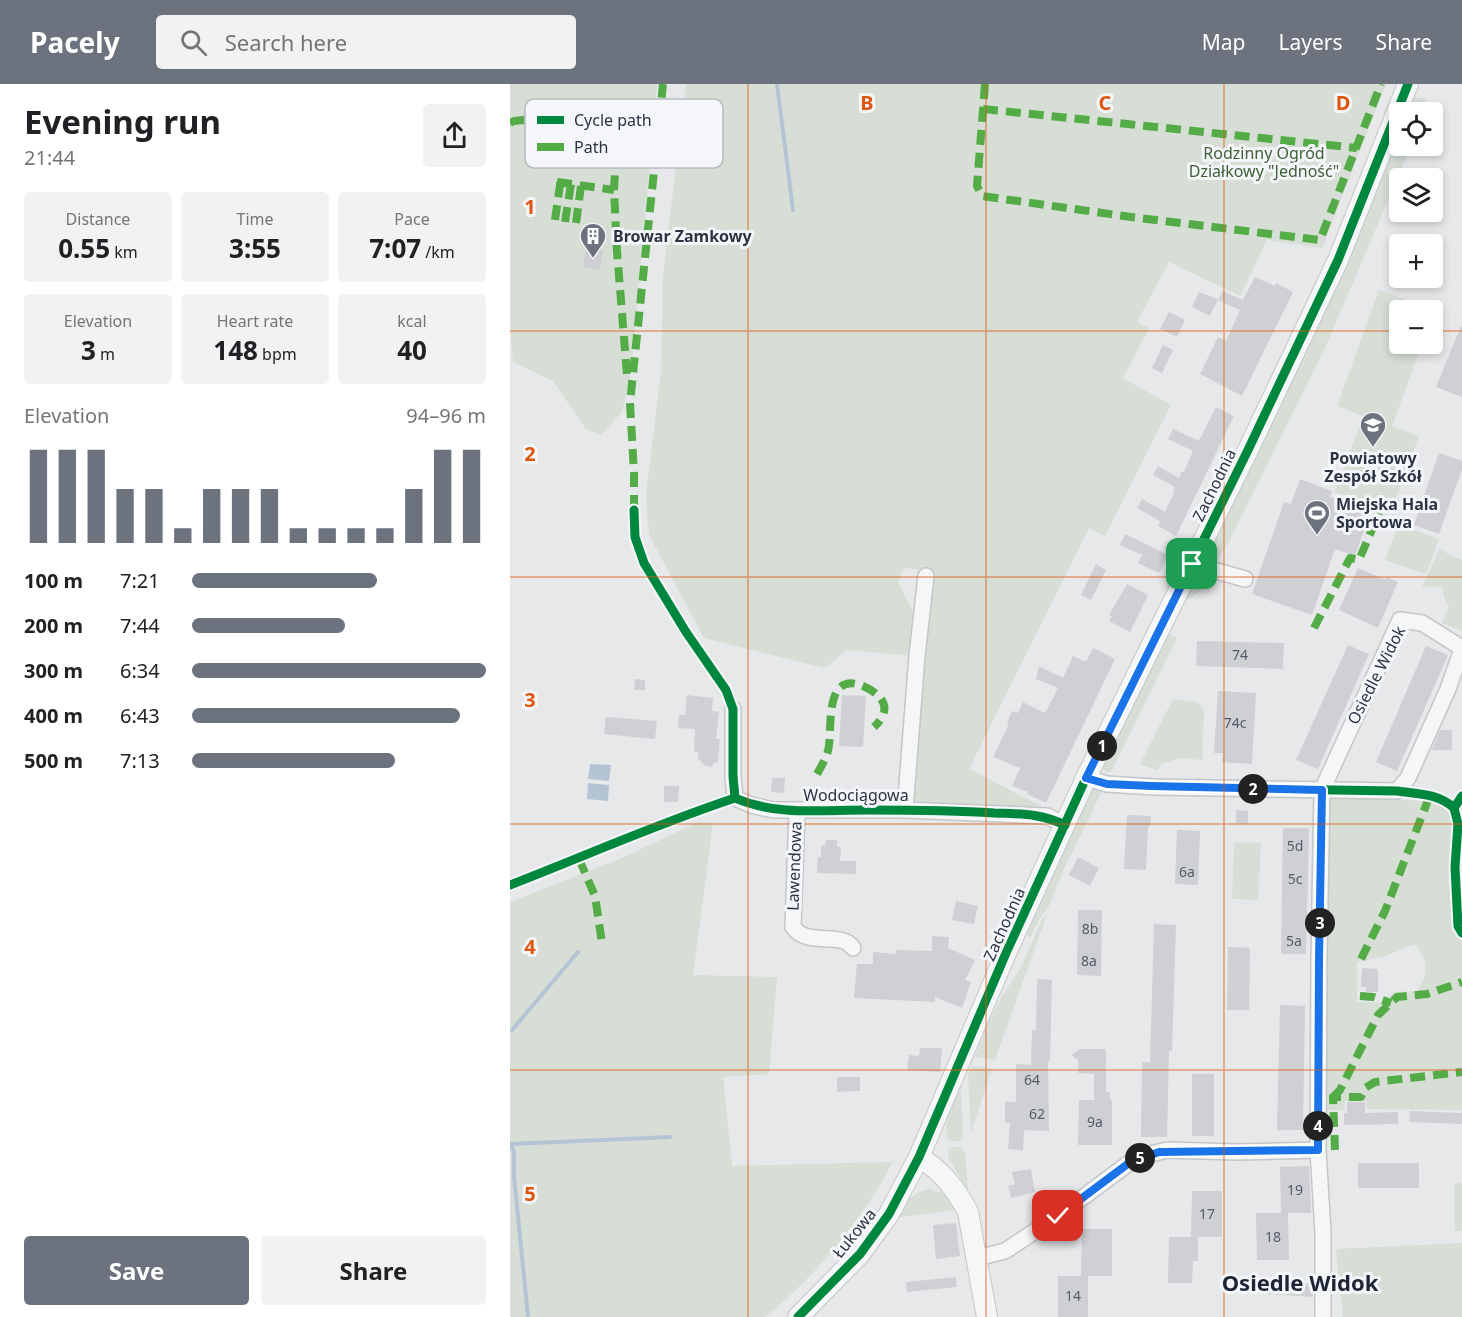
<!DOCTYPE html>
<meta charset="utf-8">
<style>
:root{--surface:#fff;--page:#f2f2f2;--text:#202124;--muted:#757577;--accent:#6c737f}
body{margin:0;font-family:"Noto Sans",sans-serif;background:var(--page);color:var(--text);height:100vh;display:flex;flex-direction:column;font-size:22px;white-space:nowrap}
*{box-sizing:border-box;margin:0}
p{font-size:20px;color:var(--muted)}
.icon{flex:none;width:33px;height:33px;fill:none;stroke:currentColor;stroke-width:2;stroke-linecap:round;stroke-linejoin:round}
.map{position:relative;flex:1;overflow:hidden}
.details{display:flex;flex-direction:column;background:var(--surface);width:510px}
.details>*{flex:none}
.controls{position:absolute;left:879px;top:18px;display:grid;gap:12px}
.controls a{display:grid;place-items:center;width:54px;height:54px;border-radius:6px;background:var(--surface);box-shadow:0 3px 9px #0003;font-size:30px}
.pin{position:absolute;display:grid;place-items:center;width:51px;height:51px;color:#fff;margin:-26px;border-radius:12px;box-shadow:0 3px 9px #0006}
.km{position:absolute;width:30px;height:30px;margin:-15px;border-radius:50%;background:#222;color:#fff;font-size:16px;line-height:30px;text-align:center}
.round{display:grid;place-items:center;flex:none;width:63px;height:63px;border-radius:6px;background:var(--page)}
.headline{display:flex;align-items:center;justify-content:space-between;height:102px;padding:0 24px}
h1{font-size:33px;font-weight:700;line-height:45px}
.figures{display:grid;grid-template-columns:repeat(3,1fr);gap:9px;height:102px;padding:6px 24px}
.figures div{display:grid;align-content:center;border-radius:6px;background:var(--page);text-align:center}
.figures b{font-size:26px;font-weight:700}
.figures small{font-size:16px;font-weight:400}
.figures p{font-size:16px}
.chart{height:168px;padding:12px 24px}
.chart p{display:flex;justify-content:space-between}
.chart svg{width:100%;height:108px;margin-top:6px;stroke:var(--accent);stroke-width:6}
.button{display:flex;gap:12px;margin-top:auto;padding:12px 24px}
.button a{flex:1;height:69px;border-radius:6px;background:var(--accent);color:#fff;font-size:24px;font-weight:700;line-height:69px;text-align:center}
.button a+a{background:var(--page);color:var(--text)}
ul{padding:0 24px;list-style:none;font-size:20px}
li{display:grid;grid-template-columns:96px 72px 1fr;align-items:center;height:45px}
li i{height:15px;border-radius:8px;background:var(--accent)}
header{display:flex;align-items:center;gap:36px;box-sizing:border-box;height:84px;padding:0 30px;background:var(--accent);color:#fff}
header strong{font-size:28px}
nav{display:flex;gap:33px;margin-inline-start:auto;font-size:21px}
.search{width:420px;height:54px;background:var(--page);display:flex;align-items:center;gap:15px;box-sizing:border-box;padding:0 21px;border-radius:6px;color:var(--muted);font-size:22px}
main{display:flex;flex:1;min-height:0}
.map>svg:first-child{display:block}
</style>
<header>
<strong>Pacely</strong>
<div class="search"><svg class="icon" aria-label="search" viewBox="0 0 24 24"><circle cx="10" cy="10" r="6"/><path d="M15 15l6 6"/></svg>Search here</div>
<nav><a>Map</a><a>Layers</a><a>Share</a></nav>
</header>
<main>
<section class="details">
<div class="headline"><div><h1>Evening run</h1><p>21:44</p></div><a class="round"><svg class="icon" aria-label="share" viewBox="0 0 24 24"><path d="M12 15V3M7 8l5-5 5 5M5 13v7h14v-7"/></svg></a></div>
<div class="figures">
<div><p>Distance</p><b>0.55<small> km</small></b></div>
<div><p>Time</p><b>3:55</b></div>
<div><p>Pace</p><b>7:07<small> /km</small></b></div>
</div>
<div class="figures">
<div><p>Elevation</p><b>3<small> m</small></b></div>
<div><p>Heart rate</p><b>148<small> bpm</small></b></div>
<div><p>kcal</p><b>40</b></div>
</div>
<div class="chart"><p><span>Elevation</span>94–96 m</p>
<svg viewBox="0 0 160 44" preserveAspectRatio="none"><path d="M5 44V6M15 44V6M25 44V6M35 44V22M45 44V22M55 44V38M65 44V22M75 44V22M85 44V22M95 44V38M105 44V38M115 44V38M125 44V38M135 44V22M145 44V6M155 44V6"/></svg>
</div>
<ul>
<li><b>100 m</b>7:21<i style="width:63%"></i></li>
<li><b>200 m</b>7:44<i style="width:52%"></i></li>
<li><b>300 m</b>6:34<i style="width:100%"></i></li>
<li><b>400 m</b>6:43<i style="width:91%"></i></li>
<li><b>500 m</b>7:13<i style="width:69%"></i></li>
</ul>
<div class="button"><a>Save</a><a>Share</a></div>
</section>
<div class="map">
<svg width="952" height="1233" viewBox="0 0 952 1233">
<rect width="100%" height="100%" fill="#e6e8ea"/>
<g fill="#d6ded6" fill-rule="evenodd">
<polygon points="0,0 147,0 120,297 112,328 91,351 76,345 43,297 3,278 0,238"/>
<polygon points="176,0 876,0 812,164 757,156 730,212 659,178 627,238 639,244 613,294 661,321 595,452 579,444 459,685 531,722 413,725 402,718 402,687 422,489 412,486 394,484 388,498 405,532 404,572 337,566 315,584 194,554 139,451 136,410 151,288 153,190"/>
<polygon points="902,13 915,15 916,20 914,28 895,28"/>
<polygon points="889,43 890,62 901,62 815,264 717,461 707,475 702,477 698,472 697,466"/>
<polygon points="869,206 925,226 923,231 922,226 890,226 890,260 912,260 882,342 909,352 881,428 825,408 853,332 827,322"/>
<polygon points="892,442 929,455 916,490 875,476 887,445"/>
<polygon points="930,464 939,471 952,476 952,547 932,539 939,522 934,513 932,502 912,503"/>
<polygon points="696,494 688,509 673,519 664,539 662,538 682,498"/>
<polygon points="657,549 666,553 666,556 601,688 596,688 591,682"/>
<polygon points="663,615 686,618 694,625 692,676 670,674 651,680 647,686 630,680"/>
<polygon points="585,706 592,707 554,785 539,822 529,835 520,854 517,850 580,708"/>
<path d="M817,713L919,717L937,722L944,737L942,785L943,843L952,857V1026L857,1025L856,1017H835L834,1026H813ZM904,860C919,874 919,891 907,907L884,908L874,919L847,918V878L876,872Z"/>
<path d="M188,738L203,739L183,891L267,893L259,990L213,993L222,1082L383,1078C351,1137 307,1191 255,1233H0V818L110,775Z"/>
<polygon points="724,758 751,759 748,816 722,815"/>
<polygon points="537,830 485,976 465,973 477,942 492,912 511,884 531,837"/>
<polygon points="462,982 482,984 461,1049 458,991"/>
<path d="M451,1004L453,1054L449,1057H440C430,1041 444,1020 451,1004Z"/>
<polygon points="444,1063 451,1063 455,1069 458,1106 439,1075 438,1066"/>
<polygon points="952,1099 952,1147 945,1147 944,1100"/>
<path d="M419,1105L435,1110L446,1126L389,1133C395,1117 402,1109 419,1105Z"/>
<polygon points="952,1159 952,1233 833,1233 826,1165"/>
</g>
<g fill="#b4c4d5">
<polygon points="80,680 101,681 99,697 78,695"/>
<polygon points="78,699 99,701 98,717 77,715"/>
</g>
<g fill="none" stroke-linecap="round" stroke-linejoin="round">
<g stroke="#b4c4d5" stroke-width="4">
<polyline points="267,0 283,126"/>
<polyline points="2,946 68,868"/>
<polyline points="0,1060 4,1067 4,1093 18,1233"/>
<polyline points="0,1060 160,1053"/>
</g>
</g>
<g fill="#ced0d3">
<polygon points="76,162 93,166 90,186 73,183"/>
<polygon points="745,193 765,202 766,199 783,208 732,312 690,290 708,253 716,257 730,226 708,216 713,207 733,216"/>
<polygon points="689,208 708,215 700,232 682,223"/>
<polygon points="659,228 675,236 667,253 650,245"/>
<polygon points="951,242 952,243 952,313 926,303"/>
<polygon points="653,261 663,266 652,289 642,284"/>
<polygon points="706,323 724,332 666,452 648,442 650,437 627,424 632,415 655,428 664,409 663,408 665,403 643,391 648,382 669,394 672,387 674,388 683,367 658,355 663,345 689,357"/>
<polygon points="929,369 952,377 952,385 929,450 904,441"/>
<polygon points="790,395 822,407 820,413 855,425 851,438 856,440 845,472 825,465 802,531 742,510 774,418 781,420"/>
<polygon points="615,450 658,471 649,489 628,479 632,471 610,461"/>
<polygon points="586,480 596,486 581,516 571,511"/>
<polygon points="848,484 876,496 877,493 888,498 868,544 829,526"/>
<polygon points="617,500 638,511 620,548 599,537 602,532 599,531"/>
<polygon points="687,557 774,559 773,585 686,582"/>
<polygon points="838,561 859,570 808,685 786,676"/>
<polygon points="916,562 938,571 887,687 866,678"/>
<polygon points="583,564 605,575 536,719 517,710 518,708 502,702 510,684 483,673 499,640 497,639 502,627 508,629 513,618 535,629 548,604 526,595 529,582 553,594 563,572 576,578"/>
<polygon points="125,595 135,596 135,606 124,606"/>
<polygon points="708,607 746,609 742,680 712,678 713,669 704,669"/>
<polygon points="177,611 203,614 202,627 209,628 206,655 210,655 208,678 205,678 201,683 195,682 188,674 188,668 184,668 185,645 168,644 169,631 175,631"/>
<polygon points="332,611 356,612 353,663 329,662"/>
<polygon points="96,633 147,637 145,655 94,650"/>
<polygon points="930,646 942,646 942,666 922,666"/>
<polygon points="262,694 275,694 274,709 261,708"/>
<polygon points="154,702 169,702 168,718 154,718"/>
<polygon points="726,726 738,727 738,740 726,739"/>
<polygon points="617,731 641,732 640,743 638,743 636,786 614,785"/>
<polygon points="773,744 799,744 796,870 771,870"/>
<polygon points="667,746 690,747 688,801 665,800"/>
<polygon points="316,756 327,756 327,762 331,763 330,777 346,777 346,790 307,789 308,773 311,773 311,762 315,762"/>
<polygon points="568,773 589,784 580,802 559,791"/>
<polygon points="446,817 468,822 464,840 442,836"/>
<polygon points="568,826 592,826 591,892 567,891"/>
<polygon points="644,840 666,841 662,967 659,967 657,1053 631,1053 632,978 640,978"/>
<polygon points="422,852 439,853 438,864 465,876 455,896 461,898 452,924 425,913 425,918 344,914 347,880 363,880 363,868 386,870 386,866 422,867"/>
<polygon points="718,863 740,864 739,926 717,926"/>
<polygon points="852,884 868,885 868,908 856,908 856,903 851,903"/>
<polygon points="527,895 542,896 540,977 538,977 539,1047 514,1046 513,1066 498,1065 500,1039 495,1039 495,1018 506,1018 506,980 521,981 522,946 526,946"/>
<polygon points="770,921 795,922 793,1046 767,1046"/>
<polygon points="410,964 432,964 430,988 397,986 399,971 409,972"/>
<polygon points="570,965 596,965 596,1008 600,1008 600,1016 602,1016 602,1061 568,1061 569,1016 584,1016 584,990 568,989 568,976 561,971"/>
<rect x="682" y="990" width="22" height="62"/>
<polygon points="327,993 350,993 350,1007 327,1008"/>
<polygon points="837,1018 855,1018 855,1029 888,1028 888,1040 834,1041 834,1029 837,1029"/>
<polygon points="900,1027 952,1029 952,1040 899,1038"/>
<rect x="848" y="1079" width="61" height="25"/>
<polygon points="799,1082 801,1129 778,1129 779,1176 747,1176 746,1129 771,1129 770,1083"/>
<polygon points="521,1085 525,1108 501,1114 498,1102 505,1100 502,1088"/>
<polygon points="682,1107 712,1107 712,1153 688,1153 688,1177 683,1177 682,1199 658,1199 659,1153 681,1153"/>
<polygon points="446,1139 450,1172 426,1175 423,1141"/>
<polygon points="572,1145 602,1145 602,1192 578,1192 578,1233 548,1233 548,1192 571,1192"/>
<polygon points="446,1193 447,1203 397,1208 396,1198"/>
<polygon points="747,1196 803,1200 803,1213 746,1209"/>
</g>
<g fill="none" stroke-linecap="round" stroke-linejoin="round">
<g stroke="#c4c6c8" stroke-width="18">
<g id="minor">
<polyline points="682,480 735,495"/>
<polyline points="223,625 223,692 225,714 241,721 263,726 395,726 537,732 555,741"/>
<polyline points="576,694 597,700 644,703 887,707 898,694 938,605 952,565"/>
<path d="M287,726L283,843C298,864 331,846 343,864"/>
<polyline points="395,726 407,572 416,492"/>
<polyline points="808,1066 809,875 812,706 890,536 912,539 952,564"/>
<polyline points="467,1174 495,1167 548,1132 619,1079 637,1071 657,1066 728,1068 808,1066 813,1148 813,1233"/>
</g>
</g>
<g stroke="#c4c6c8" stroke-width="22">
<g id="tertiary">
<path d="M409,1073C432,1087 446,1105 458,1128L477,1233"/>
<polyline points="288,1233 350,1170 379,1130 409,1073 496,869 576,694 738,366 828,176 898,0"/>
</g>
</g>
<use href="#minor" stroke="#f5f6f7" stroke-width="15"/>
<use href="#tertiary" stroke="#f5f6f7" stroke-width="20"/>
<g stroke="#54ac47" stroke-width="8" stroke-dasharray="15 8" stroke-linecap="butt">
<polyline points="475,0 467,102 472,112 621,133 810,156 871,0"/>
<polyline points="473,25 847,64"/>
<polyline points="0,39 4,37 14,36 56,39 68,49 103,65 106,70 104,106 107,167 117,291"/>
<polyline points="47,98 104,106"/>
<polyline points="45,136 51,94"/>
<polyline points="55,138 61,100"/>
<polyline points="66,139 71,102"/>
<polyline points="124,426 124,389 120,319 153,0"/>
<polyline points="804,544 840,474 849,476 869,429"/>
<path d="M307,690C312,681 318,672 319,661C322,640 315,587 353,602C374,611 383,626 364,643"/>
<polyline points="69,775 85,812 92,859"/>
<polyline points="851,875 875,827 920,711"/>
<polyline points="850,912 863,913 881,919"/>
<polyline points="823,1013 830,1006 868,931 887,913 917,910 952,898"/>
<polyline points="825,1066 823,1013 851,1013 855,1004 865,998 952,988"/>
</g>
<g stroke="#f4f6f9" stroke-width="13">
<g id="cycleway">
<path d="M124,426L125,453L134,479L176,548L216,606L223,625V692L225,714C266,732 312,726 356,726C399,726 441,726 484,729C511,730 530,729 555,741"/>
<path d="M576,694L597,700L644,703L887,707C907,710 928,709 944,724L952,712"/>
<polyline points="944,724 948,740 945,783 948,842 952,849"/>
<path d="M0,801C75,772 149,739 225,714"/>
<polyline points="288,1233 350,1170 379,1130 409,1073 496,869 576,694 738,366 828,176 898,0"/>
</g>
</g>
<use href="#cycleway" stroke="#00873e" stroke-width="9"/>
</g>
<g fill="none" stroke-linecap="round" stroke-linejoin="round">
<g stroke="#fff" stroke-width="12">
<polyline id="route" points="548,1132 619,1079 649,1068 808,1066 809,875 812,706 641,702 597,700 576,694 682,480"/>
</g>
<use href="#route" stroke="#1a73e8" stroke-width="8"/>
</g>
<path fill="none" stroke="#df570f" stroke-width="1.5" stroke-opacity="0.55" d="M238,0V1233M476,0V1233M714,0V1233M0,247H890M922,247H952M0,493H952M0,740H952M0,986H952"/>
<defs>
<g id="building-pin" transform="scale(1.35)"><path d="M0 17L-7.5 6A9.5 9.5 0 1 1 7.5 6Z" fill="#6c737f" stroke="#f4f6f9"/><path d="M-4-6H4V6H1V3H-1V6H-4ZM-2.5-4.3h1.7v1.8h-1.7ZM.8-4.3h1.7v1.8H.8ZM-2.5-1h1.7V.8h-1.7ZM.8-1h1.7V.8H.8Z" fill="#fff"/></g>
<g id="school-pin" transform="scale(1.35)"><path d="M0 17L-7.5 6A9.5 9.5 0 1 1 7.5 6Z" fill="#6c737f" stroke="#f4f6f9"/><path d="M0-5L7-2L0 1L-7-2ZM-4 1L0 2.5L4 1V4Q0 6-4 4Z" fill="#fff"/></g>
<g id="stadium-pin" transform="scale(1.35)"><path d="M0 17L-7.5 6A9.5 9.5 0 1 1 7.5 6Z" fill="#6c737f" stroke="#f4f6f9"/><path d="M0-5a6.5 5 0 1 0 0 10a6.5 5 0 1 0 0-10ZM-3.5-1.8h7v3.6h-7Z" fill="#fff"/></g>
</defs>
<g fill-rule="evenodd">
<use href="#building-pin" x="83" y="152"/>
<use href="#school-pin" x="863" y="341"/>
<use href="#stadium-pin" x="807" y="429"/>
</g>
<g text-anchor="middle" stroke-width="6" stroke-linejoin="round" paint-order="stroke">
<g font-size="14" fill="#545c69">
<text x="730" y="576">74</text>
<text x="725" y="644">74c</text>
<text x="785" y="767">5d</text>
<text x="677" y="793">6a</text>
<text x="785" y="800">5c</text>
<text x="580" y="850">8b</text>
<text x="784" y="862">5a</text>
<text x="579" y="882">8a</text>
<text x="522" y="1001">64</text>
<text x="527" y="1035">62</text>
<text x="585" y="1043">9a</text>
<text x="785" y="1111">19</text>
<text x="697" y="1135">17</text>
<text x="763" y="1158">18</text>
<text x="563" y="1217">14</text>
</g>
<g font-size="16" fill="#3f6138" stroke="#f4f6f9">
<text x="754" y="75">Rodzinny Ogród<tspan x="754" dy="18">Działkowy "Jedność"</tspan></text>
</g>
<g font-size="16" font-weight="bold" fill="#2b3445" stroke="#f4f6f9" text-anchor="start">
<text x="103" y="158">Browar Zamkowy</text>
<text x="863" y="380" text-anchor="middle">Powiatowy<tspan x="863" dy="18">Zespół Szkół</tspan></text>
<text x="826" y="426">Miejska Hala<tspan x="826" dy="18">Sportowa</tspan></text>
</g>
<g font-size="16" fill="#2b3445" stroke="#f4f6f9">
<text transform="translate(704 401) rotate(-64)" y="6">Zachodnia</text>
<text transform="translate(866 591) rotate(-63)" y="6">Osiedle Widok</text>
<text x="346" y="717">Wodociągowa</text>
<text transform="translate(284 782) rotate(-88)" y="6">Lawendowa</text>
<text transform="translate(494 840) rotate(-66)" y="6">Zachodnia</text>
<text transform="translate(344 1149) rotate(-51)" y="6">Łukowa</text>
</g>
<g font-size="22" font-weight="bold" fill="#1d2536" stroke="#f4f6f9">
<text x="790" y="1207">Osiedle Widok</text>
</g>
</g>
<rect x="15" y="15" width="198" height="69" rx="9" fill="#f4f6f9" stroke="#b8bcc3" stroke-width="1.5"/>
<rect x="27" y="32" width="27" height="8" fill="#00873e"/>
<rect x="27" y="59" width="27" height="8" fill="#54ac47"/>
<g font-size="16" fill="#2b3445">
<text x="64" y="42">Cycle path</text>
<text x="64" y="69">Path</text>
</g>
<g font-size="20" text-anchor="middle" font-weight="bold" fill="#df570f" stroke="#f4f6f9" stroke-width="6" stroke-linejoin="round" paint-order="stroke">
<text x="357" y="26">B</text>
<text x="595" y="26">C</text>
<text x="833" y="26">D</text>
<text x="20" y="130">1</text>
<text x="20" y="377">2</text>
<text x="20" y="623">3</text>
<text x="20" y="870">4</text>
<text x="20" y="1117">5</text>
</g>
</svg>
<div class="controls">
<a><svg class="icon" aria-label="locate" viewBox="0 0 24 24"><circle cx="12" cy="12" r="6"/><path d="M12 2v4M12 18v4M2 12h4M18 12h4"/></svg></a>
<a><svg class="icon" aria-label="layers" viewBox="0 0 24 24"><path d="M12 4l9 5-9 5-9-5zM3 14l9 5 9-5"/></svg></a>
<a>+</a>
<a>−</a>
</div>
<div class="pin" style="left:682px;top:480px;background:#1e9e55"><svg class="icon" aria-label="arrive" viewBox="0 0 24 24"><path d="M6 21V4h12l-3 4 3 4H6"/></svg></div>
<div class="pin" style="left:548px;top:1132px;background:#d93025"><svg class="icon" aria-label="check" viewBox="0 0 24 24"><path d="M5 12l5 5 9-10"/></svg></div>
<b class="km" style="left:592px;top:662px">1</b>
<b class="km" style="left:743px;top:705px">2</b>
<b class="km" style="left:810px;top:839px">3</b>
<b class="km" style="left:808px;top:1042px">4</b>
<b class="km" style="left:630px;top:1074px">5</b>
</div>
</main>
